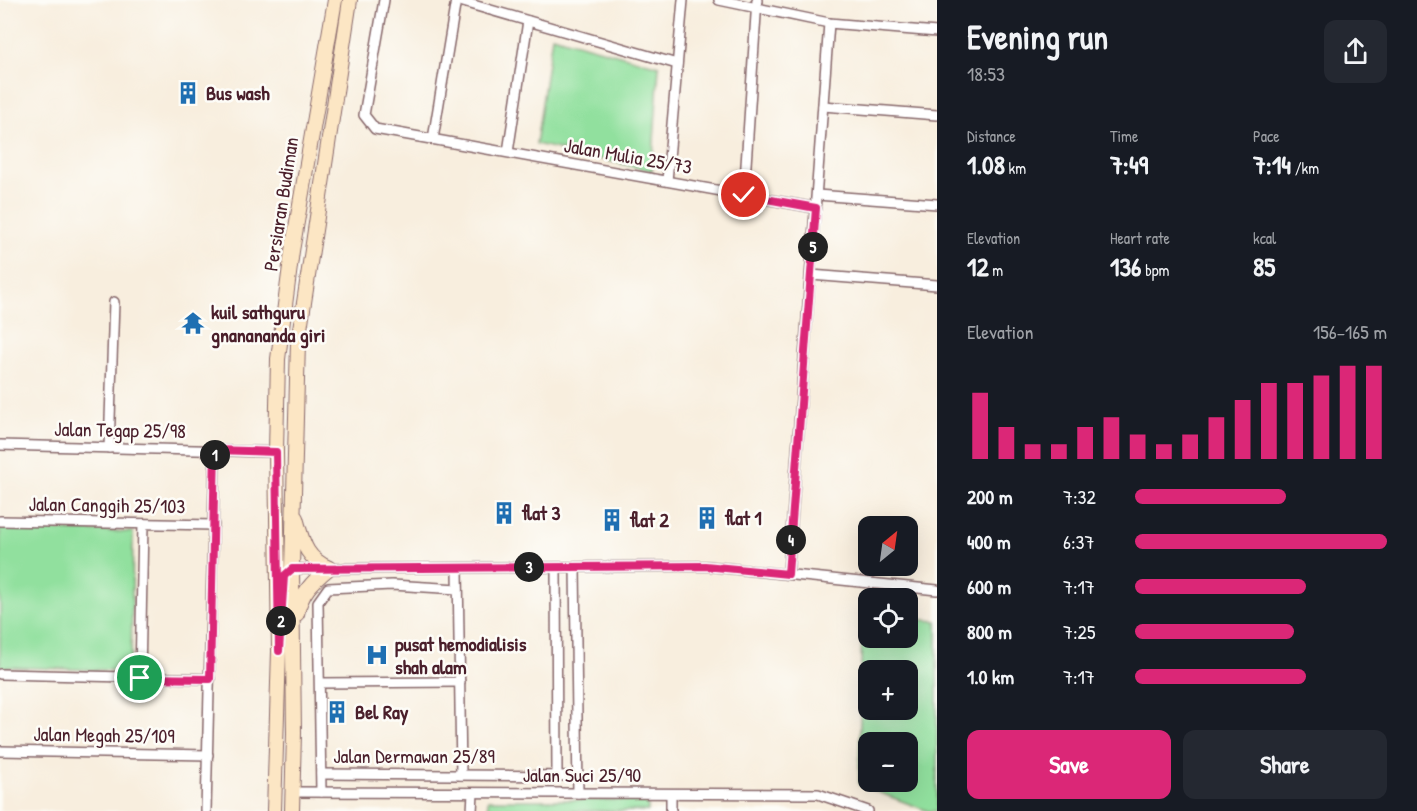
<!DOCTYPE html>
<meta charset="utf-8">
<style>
:root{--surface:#171b24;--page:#242831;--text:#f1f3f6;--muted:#9ea1a6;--accent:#db2777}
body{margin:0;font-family:"Patrick Hand",sans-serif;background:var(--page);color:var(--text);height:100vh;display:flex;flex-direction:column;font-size:22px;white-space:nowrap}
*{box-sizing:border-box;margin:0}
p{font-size:20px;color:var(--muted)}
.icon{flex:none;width:33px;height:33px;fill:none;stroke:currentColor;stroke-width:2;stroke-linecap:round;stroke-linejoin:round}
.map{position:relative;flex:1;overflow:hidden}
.panel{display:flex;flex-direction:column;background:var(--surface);width:480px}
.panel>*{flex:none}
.needle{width:39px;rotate:29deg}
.tools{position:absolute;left:858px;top:516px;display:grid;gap:12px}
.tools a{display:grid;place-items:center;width:60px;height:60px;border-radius:12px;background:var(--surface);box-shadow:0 6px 24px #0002;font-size:30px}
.pin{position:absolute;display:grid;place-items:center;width:51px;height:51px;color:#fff;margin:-26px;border:3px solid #fff;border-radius:50%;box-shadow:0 2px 6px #0007}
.km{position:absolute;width:30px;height:30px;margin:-15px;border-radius:50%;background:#222;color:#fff;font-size:16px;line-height:30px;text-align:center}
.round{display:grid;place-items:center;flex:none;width:63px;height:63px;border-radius:12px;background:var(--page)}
.head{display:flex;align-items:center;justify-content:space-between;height:102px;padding:0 30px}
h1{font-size:33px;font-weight:800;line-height:45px}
.stats{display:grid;grid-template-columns:repeat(3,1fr);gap:9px;height:102px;padding:6px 30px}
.stats div{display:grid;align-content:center}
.stats b{font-size:26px;font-weight:800}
.stats small{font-size:16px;font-weight:400}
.stats p{font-size:16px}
.chart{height:168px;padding:12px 30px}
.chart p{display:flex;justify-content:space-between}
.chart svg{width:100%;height:108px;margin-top:6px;stroke:var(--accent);stroke-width:6}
.action{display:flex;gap:12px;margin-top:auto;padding:12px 30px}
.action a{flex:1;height:69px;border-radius:12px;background:var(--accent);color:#fff;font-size:24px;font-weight:800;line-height:69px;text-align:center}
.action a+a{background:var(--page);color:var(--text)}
ul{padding:0 30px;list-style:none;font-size:20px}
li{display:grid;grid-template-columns:96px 72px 1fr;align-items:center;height:45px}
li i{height:15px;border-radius:8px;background:var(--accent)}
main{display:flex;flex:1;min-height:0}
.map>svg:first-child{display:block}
</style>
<main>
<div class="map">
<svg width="937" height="811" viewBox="0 0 937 811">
<rect width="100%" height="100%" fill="#fdfcf7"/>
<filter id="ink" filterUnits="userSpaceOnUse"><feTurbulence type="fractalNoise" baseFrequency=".0167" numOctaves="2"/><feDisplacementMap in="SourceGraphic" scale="12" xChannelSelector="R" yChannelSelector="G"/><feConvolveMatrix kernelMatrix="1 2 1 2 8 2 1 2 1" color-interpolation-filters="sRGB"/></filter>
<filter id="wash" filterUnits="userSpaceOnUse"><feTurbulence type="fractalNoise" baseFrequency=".008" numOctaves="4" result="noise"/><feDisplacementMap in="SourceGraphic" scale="24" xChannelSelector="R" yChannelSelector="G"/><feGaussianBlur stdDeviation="1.35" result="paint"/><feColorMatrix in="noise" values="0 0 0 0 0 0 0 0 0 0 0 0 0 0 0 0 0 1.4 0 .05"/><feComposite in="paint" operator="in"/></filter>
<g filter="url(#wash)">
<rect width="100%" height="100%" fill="#f8eede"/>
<g fill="#91e09e" stroke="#6e8064" stroke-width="1.5" fill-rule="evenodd">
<polygon points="552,36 659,66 652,171 536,144"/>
<polygon points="0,529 133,532 131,671 0,667"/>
<path d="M862,617H868V638H908V619L937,621V811H928L859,785ZM908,670V710H868V670ZM908,742V782H868V742Z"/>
<rect x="488" y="800" width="160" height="11"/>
</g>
</g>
<g filter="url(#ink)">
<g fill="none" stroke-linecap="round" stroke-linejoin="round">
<g stroke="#87676a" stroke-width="12">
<g id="street">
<polyline points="384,0 364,115 375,129 816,208"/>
<polyline points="456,0 677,64"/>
<polyline points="719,0 829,23 937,32"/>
<polyline points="823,106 937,115"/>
<polyline points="433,139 456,0"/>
<polyline points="508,152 528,21"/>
<polyline points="667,181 683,0"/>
<polyline points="744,195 757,0"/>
<polyline points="817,195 937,204"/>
<polyline points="811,275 937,285"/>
<polyline points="0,445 276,452"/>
<polyline points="109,448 114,302"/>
<polyline points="0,521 214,525"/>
<polyline points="556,567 557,776"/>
<polyline points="575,567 578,793"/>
<polyline points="292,569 706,566 937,590"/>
<polyline points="458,569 461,775"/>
<polyline points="788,574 829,23"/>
<polyline points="0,674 210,679"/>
<polyline points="140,678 143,524"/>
<polyline points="320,683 460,682"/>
<polyline points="0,751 208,755"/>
<polyline points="321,774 578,776"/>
<polyline points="293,792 818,794 868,811"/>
<polyline points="321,792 318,602 328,588 392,585 458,589"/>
<polyline points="206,811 215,450"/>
<polyline points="472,811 473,793"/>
<polyline points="671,811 671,794"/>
</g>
</g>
<g stroke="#87676a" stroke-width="16">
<g id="secondary">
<path d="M296,518C303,542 305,558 329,568C312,582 301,593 297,614"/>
<polyline points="274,811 279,651 276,452 278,359 292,251 335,0"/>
<polyline points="292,811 294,733 292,569 298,342 350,0"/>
</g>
</g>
<use href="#street" stroke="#fff" stroke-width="9"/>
<use href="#secondary" stroke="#fce6c4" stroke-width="14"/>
</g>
</g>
<g fill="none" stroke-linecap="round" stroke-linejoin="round" filter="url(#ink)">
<g stroke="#fff" stroke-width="12">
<polyline id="route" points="140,678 210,679 215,450 276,452 279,651 284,576 292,569 705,566 788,574 816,208 744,195"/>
</g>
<use href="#route" stroke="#db2777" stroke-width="8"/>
</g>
<defs>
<g id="building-bare" transform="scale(1.8)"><path d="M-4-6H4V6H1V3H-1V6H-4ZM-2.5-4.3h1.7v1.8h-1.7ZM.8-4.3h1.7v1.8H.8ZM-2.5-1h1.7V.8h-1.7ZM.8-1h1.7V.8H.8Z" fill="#1f6fb2" stroke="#fdfcf7" stroke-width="2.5" paint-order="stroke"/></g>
<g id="temple-bare" transform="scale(1.8)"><path d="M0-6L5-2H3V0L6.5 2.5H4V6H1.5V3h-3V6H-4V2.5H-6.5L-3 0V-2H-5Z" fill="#1f6fb2" stroke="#fdfcf7" stroke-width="2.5" paint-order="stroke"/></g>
<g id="hospital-bare" transform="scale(1.8)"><path d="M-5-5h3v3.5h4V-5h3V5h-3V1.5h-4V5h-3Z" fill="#1f6fb2" stroke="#fdfcf7" stroke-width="2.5" paint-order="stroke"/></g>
</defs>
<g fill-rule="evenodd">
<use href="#building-bare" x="188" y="93"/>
<use href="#temple-bare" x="193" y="323"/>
<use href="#building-bare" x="504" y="513"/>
<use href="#building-bare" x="707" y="518"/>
<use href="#building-bare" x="612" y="520"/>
<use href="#hospital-bare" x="377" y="655"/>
<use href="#building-bare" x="337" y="712"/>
</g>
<g text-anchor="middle" stroke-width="5" stroke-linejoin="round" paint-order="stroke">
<g font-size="20" font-weight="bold" fill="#4a1f2b" stroke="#fdfcf7" text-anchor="start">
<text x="206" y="100">Bus wash</text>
<text x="211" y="319">kuil sathguru<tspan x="211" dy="23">gnanananda giri</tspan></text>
<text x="522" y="520">flat 3</text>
<text x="725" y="525">flat 1</text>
<text x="630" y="527">flat 2</text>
<text x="395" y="651">pusat hemodialisis<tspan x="395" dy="23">shah alam</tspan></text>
<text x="355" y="719">Bel Ray</text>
</g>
<g font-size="20" fill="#4a1f2b" stroke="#fdfcf7">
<text transform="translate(628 156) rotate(10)" y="7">Jalan Mulia 25/73</text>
<text transform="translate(281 204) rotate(-81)" y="7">Persiaran Budiman</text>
<text transform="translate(120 430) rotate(1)" y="7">Jalan Tegap 25/98</text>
<text transform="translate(107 505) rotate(1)" y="7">Jalan Canggih 25/103</text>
<text transform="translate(104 735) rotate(1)" y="7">Jalan Megah 25/109</text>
<text x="414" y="763">Jalan Dermawan 25/89</text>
<text x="582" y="782">Jalan Suci 25/90</text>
</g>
</g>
</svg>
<div class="tools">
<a><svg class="needle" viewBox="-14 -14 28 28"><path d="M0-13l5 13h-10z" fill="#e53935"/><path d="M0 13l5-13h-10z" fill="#9ea1a6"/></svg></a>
<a><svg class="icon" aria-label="locate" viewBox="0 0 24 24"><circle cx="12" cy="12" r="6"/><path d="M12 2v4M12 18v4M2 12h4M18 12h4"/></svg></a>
<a>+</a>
<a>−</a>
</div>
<div class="pin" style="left:140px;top:678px;background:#1e9e55"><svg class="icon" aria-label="arrive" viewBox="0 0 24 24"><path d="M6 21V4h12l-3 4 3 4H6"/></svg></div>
<div class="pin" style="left:744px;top:195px;background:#d93025"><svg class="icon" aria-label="check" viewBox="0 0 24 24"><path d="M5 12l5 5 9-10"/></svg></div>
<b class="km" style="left:215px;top:455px">1</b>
<b class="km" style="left:281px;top:621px">2</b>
<b class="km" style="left:529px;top:567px">3</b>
<b class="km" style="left:791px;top:540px">4</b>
<b class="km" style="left:813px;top:247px">5</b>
</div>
<section class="panel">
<div class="head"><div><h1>Evening run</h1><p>18:53</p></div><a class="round"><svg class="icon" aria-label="share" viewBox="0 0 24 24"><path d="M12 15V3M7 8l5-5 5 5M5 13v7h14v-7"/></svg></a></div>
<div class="stats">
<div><p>Distance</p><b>1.08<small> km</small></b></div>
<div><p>Time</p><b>7:49</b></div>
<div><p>Pace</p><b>7:14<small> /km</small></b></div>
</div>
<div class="stats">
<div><p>Elevation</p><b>12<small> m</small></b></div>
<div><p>Heart rate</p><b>136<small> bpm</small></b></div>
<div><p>kcal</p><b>85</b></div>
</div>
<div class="chart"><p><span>Elevation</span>156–165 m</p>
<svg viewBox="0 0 160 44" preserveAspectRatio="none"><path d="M5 44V17M15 44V31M25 44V38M35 44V38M45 44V31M55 44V27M65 44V34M75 44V38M85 44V34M95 44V27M105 44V20M115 44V13M125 44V13M135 44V10M145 44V6M155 44V6"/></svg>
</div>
<ul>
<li><b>200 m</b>7:32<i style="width:60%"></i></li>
<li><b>400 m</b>6:37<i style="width:100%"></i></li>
<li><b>600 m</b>7:17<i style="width:68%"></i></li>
<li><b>800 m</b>7:25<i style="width:63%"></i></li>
<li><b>1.0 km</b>7:17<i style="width:68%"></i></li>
</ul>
<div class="action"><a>Save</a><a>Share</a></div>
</section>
</main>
